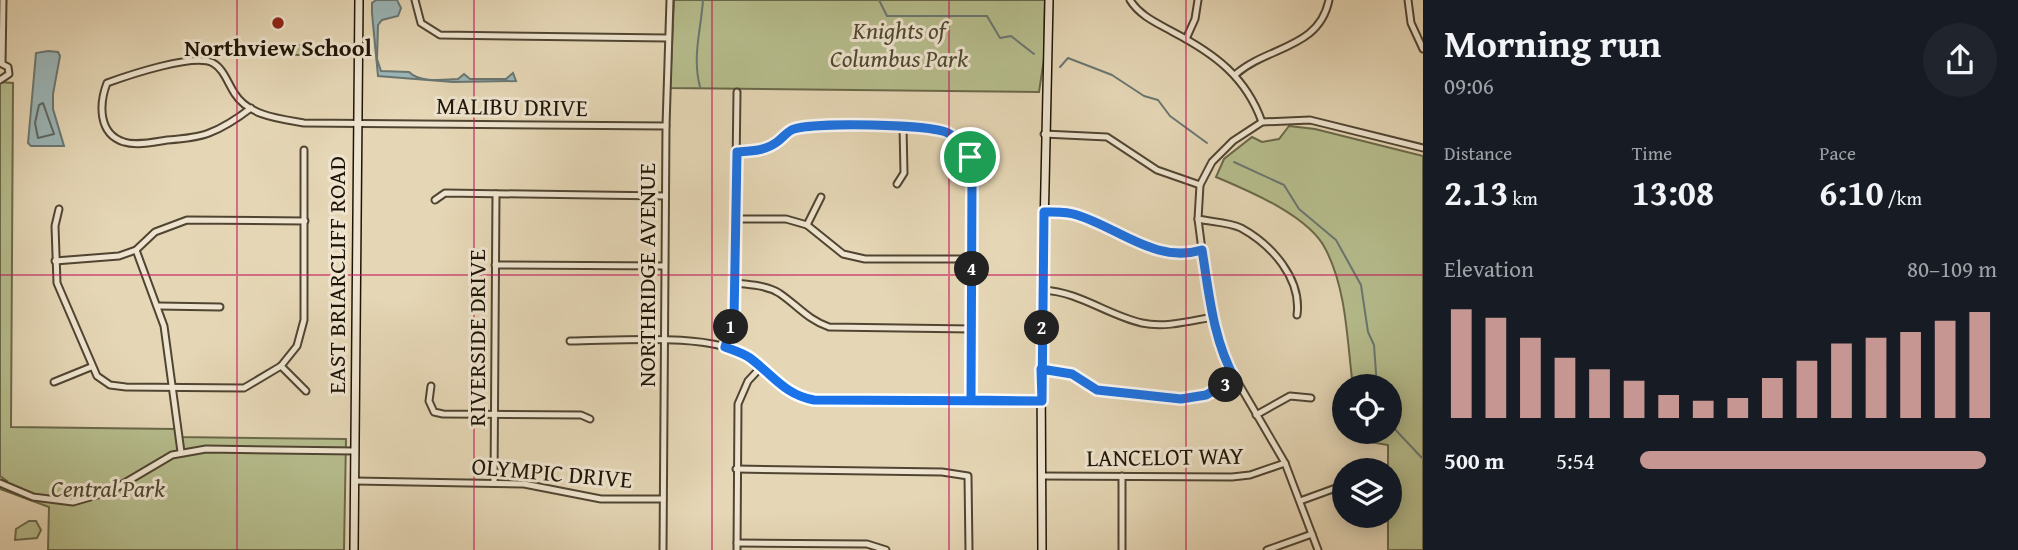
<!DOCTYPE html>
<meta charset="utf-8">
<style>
:root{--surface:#171b24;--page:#20242c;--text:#f1f3f6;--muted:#9ea1a6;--accent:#c59692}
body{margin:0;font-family:"Gentium Book Plus",serif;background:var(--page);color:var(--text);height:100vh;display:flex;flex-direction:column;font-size:26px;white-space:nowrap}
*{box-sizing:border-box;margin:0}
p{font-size:23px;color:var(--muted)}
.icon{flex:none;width:38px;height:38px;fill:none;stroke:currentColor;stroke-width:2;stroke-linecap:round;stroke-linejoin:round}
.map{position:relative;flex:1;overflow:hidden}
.side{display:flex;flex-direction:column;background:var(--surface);width:595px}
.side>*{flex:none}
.controls{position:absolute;left:1332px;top:374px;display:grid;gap:14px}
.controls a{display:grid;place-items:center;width:70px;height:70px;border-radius:50%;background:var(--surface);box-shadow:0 4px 18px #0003;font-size:35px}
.pin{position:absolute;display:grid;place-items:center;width:60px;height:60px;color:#fff;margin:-30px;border:4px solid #fff;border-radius:50%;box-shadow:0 2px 7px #0007}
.km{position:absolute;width:35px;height:35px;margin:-18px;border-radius:50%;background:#222;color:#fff;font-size:19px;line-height:35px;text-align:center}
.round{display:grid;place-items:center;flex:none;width:74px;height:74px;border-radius:37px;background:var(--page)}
.summary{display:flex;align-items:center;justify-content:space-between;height:119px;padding:0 21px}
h1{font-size:38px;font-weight:700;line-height:52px}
.figures{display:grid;grid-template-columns:repeat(3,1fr);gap:10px;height:119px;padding:7px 21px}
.figures div{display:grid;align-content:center}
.figures b{font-size:35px;font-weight:700}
.figures small{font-size:19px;font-weight:400}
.figures p{font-size:19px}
.chart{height:196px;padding:14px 21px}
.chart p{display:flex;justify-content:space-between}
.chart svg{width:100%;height:126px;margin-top:7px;stroke:var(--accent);stroke-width:6}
ul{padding:0 21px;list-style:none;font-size:23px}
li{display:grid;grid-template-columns:112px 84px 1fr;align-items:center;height:52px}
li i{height:18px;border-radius:9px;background:var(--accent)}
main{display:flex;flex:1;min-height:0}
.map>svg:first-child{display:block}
</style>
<main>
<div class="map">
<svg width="1423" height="550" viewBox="0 0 1423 550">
<rect width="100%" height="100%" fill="#e5d6b5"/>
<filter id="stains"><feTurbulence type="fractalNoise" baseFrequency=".00286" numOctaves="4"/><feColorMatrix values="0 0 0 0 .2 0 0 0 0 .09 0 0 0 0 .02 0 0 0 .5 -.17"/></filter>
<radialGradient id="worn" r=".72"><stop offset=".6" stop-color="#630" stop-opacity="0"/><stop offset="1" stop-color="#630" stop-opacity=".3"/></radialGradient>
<g fill="#b6bd8d" stroke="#6a694a" stroke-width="2">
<polygon points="674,0 1045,0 1044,59 1039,92 670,88"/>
<rect x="271" y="45" width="31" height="10"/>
<polygon points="0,82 13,83 11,427 175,429 177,437 346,439 344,550 48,550 49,507 0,489 7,481 0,476"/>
<path d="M1289,126L1315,129L1423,156V550H1388V445L1364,441L1363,432H1390V387H1353C1347,342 1347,291 1326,250C1310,216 1249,191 1216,177L1224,159L1252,137L1262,142L1279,139Z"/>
<polygon points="29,521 36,521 41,530 37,538 15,540 16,529"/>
</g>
<g fill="#9bb6b9" stroke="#697672" stroke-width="2">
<path d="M376,0H397L401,8L398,16L382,20L378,25L377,59L381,71L409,72C420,83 442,80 458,79L464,74L470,79H506L513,73L516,81L453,82L378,76L372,13V3Z"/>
<polygon points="48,51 58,52 60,56 53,94 53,109 64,146 31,146 28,143 36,53"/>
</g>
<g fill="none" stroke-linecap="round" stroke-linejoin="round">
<polygon stroke="#5d6660" stroke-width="2" points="43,103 54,134 38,138 35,123 39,105"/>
<g stroke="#697672" stroke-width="2">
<polyline points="879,0 887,16 987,16 1000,38 1011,36 1034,54"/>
<polyline points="1060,67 1068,58 1112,75 1144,96 1158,100 1170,116 1207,143"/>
<path d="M700,87C692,56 701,30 703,0"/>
<polyline points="1234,162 1284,185 1299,209 1336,240 1361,285 1368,332 1374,345 1377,387"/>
<polyline points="1390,424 1423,459"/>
</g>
<g stroke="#504532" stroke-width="9">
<g id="street">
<polyline points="415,0 421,23 440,35 667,38"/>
<path d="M1130,0C1140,16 1157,23 1173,32C1215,54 1246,77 1262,122"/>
<polyline points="1408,0 1411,23 1423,49"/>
<polyline points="1186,39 1195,19 1198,0"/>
<path d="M1236,74C1268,46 1319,49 1329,0"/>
<polyline points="0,80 9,74 8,67 2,64 3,0"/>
<path d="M251,108C238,118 225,127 209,133C196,138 181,139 167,140C154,142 136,146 124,142C98,134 99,104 107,83C129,75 194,53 213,63C224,69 228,84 235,94C249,116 281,119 304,123L666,126"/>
<polyline points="1044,134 1107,137 1157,170 1200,185"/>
<path d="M737,152C744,152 753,153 760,151C779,146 784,131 809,126C840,127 932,121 953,137C968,148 970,162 972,179L971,400"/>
<polyline points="897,184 904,173 903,127"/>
<polyline points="435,200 445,193 665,196"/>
<polyline points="59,209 55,226 57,283 97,376 110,385 126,387 244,388 281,366 297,346 304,320 304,150"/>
<path d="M1044,212C1055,212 1066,211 1077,215C1119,228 1156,264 1202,250"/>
<polyline points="736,219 786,219 807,225 843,254 865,259 972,259"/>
<path d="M1198,219C1211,222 1229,222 1241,228C1272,245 1302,279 1297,315"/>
<polyline points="807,225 821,197"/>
<polyline points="136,250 164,326 181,452"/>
<polyline points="55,261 119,256 136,250 155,232 187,220 305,221"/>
<polyline points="495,265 664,266"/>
<path d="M736,283C750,285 766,285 779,293C797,305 808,320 829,327L972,329"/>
<path d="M1043,290C1080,292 1107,315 1142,323C1165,328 1190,321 1213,317"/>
<polyline points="159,306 220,307"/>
<path d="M570,341C616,341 709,332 748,356C775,372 779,394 814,400L1042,401"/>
<polyline points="725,347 734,319 737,92"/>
<polyline points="281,366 306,391"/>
<polyline points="1041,369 1072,374 1097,390 1181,399 1206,395 1235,379"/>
<polyline points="54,382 91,367"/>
<polyline points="431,386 429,401 434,412 443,414 581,415 590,419"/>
<polyline points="1256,415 1290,396 1311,398"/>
<polyline points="736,469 942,472 968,476 969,550"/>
<polyline points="1043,476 1232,477 1250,475 1285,463"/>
<polyline points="355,481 524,484 601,499 663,499"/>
<polyline points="0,483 33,497 73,502 111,491 172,455 206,449 355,451"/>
<polyline points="494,483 496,194"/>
<polyline points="1300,501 1344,485"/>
<polyline points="737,543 867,544 886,550"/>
<polyline points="663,550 666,126 670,0"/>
<polyline points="737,550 738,404 748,381 761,367"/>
<polyline points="1122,550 1122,476"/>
<polyline points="1267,550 1312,534"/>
<polyline points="1318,550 1285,463 1226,362 1213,317 1202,250 1198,219 1200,185 1212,162 1233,141 1262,122 1310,120 1423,148"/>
</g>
</g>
<g stroke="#1f1507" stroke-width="10">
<g id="secondary">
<polyline points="354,550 359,0"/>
<polyline points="1042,550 1041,369 1049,0"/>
</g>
</g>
<use href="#street" stroke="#eee4cf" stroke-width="5"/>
<use href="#secondary" stroke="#eee4cf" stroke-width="7"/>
</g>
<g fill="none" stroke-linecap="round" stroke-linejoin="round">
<g stroke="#fff" stroke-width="14">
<path id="route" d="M970,157C964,148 958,138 948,133C930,124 815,122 794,129C787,131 783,138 777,142C765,151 752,151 737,152L734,319L725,347C733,350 743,353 750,358C773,375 785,395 814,400L1042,401L1044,212C1055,212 1066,211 1077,215C1119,228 1156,264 1202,250C1209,293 1213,340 1235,379L1206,395L1181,399L1097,390L1072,374L1041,369L1042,401L971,400L972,179L970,157"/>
</g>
<use href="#route" stroke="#1a73e8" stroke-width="9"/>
</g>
<path fill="none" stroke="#c2185b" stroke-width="2" stroke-opacity="0.55" d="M237,0V550M474,0V550M712,0V550M949,0V550M1186,0V550M0,275H1423"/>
<circle fill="#8f2418" stroke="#eee4cf" stroke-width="2.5" cx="278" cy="23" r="7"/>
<g text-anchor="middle" stroke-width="6" stroke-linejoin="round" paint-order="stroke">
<g font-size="24" font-style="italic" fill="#4c472f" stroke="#eee4cf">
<text x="899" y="39">Knights of<tspan x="899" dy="28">Columbus Park</tspan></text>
<text x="108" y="497">Central Park</text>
</g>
<g font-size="24" font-weight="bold" fill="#1f1507" stroke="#eee4cf">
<text x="278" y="56">Northview School</text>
</g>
<g font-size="24" fill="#1f1507" stroke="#eee4cf">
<text transform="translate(512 107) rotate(1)" y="8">MALIBU DRIVE</text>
<text transform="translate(337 275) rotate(-90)" y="8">EAST BRIARCLIFF ROAD</text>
<text transform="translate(647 275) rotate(-90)" y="8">NORTHRIDGE AVENUE</text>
<text transform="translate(477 338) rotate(-90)" y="8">RIVERSIDE DRIVE</text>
<text transform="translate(1165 457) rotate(-1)" y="8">LANCELOT WAY</text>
<text transform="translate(552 473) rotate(5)" y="8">OLYMPIC DRIVE</text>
</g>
</g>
<rect width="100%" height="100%" filter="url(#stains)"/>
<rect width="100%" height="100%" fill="url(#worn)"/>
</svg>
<div class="controls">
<a><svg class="icon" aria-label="locate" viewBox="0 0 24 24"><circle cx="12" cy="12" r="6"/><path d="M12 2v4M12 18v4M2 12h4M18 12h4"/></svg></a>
<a><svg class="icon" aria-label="layers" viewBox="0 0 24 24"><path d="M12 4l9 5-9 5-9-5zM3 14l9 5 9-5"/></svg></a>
</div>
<div class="pin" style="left:970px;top:157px;background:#1e9e55"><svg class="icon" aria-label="arrive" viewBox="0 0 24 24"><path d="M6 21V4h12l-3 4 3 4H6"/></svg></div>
<b class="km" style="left:731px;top:327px">1</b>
<b class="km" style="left:1042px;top:328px">2</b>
<b class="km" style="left:1226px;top:385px">3</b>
<b class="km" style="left:972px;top:269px">4</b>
</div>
<section class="side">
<div class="summary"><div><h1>Morning run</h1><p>09:06</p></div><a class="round"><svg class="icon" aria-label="share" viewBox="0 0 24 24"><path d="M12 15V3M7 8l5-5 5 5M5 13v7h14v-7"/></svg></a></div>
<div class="figures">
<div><p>Distance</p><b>2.13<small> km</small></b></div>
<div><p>Time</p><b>13:08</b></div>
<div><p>Pace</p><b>6:10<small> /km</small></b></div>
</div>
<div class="chart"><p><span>Elevation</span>80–109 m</p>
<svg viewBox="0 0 160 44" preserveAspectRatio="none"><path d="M5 44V6M15 44V9M25 44V16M35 44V23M45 44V27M55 44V31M65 44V36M75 44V38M85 44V37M95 44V30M105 44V24M115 44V18M125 44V16M135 44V14M145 44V10M155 44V7"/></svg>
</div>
<ul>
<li><b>500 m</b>5:54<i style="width:97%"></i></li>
</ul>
</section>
</main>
